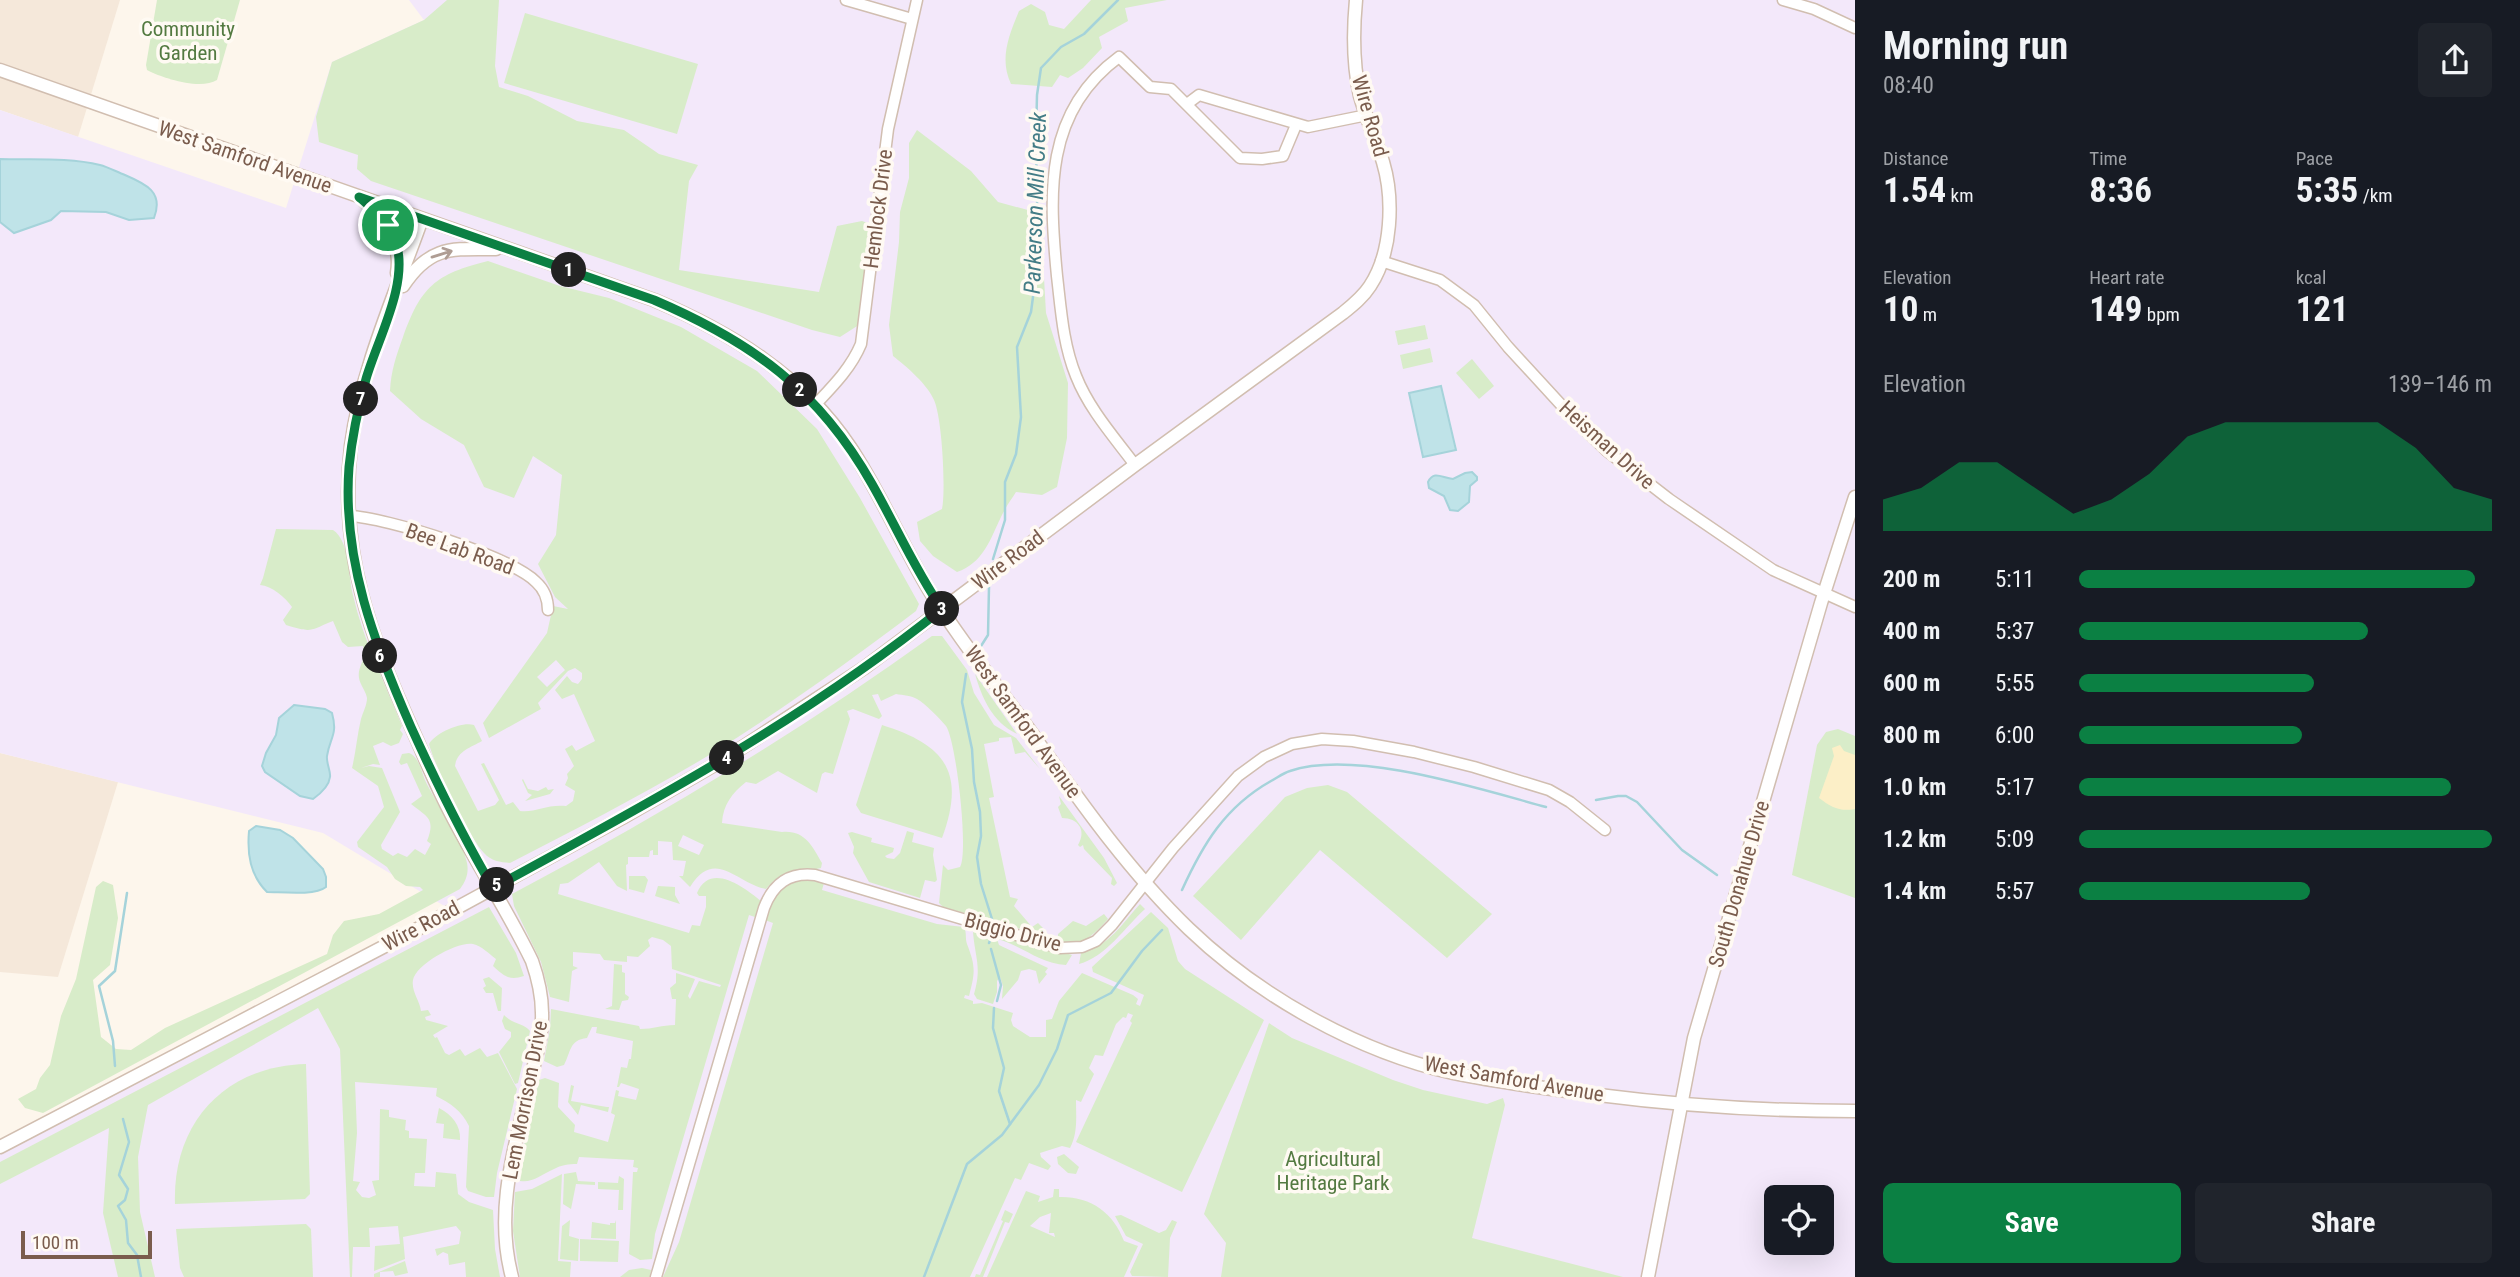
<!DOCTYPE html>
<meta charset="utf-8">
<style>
:root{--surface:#171b24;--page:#20242c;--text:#f1f3f6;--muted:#9ea1a6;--accent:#0b8043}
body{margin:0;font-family:"Roboto Condensed",sans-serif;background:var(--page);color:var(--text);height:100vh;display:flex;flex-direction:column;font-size:26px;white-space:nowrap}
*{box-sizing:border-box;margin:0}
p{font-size:23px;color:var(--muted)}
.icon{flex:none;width:38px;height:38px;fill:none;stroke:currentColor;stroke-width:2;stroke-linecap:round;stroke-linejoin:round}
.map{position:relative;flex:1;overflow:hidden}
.drawer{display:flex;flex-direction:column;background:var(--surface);width:665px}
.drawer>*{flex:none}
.fabs{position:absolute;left:1764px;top:1185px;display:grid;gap:14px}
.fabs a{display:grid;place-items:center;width:70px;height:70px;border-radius:10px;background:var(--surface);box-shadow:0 7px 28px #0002;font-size:35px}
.scale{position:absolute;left:21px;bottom:18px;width:131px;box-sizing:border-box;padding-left:7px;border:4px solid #7a5c4d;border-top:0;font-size:19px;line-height:24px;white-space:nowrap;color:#7a5c4d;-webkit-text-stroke:5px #fffaf3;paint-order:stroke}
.pin{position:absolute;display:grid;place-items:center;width:60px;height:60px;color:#fff;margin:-30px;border:4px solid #fff;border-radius:50%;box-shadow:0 2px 7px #0007}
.km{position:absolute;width:35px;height:35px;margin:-18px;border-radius:50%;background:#222;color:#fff;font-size:19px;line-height:35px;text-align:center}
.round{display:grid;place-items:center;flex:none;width:74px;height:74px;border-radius:10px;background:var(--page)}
.head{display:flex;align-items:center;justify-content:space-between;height:119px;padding:0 28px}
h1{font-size:38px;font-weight:700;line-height:52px}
.figures{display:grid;grid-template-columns:repeat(3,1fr);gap:10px;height:119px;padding:7px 28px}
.figures div{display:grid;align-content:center}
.figures b{font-size:35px;font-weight:700}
.figures small{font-size:19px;font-weight:400}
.figures p{font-size:19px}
.chart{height:196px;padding:14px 28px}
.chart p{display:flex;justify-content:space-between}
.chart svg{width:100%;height:126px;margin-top:7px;fill:var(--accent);opacity:.7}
.action{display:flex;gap:14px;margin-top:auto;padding:14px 28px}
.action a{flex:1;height:80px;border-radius:10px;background:var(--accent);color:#fff;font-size:28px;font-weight:700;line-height:80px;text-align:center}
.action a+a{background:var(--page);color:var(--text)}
ul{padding:0 28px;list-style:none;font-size:23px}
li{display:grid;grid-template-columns:112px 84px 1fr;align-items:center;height:52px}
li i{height:18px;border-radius:9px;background:var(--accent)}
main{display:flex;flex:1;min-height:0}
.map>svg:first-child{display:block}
</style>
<main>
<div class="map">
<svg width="1855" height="1277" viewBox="0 0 1855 1277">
<rect width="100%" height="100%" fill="#fdf6ec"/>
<g fill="#f5e8da">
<polygon points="0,0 120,0 78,137 0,110"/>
<polygon points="0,753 118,782 58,977 0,972"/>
</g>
<path fill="#f3e8fa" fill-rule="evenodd" d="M409,0H1855V1277H0V1147L451,910L323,833L0,753V110L286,208L332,62L424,20ZM1776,1197H1822V1242H1776Z"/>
<g fill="#d8ecc9" fill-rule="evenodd">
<path d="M157,0H240L217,80C201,90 164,79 147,70L146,65Z"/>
<polygon points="447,0 499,0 495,66 499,87 528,96 577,121 624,130 659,154 698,165 689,181 679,270 819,292 837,226 862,221 876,226 865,321 840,337 812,330 371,181 357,169 358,155 319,142 316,117 332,62 424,20"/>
<path d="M1091,0H1167L1125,8L1128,21L1099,37L1102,48L1083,68L1068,78L1060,75L1052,87L1011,84C999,59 1009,35 1019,11L1031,4L1045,12L1049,25L1064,29Z"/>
<polygon points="525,13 698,64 677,134 504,83"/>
<path d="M917,130L971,171L998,202L1035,212L1042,242L1046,313L1068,383L1067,438L1057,487L1042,495L1016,492C1011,500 1005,508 1001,517C990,540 983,563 957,572L933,556L920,541L917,522L942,509C946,490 942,417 934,400C928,385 906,366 893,356L889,325L899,242L900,212L909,178V143Z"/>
<path d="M488,261L560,286L609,298L681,327L757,371L817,429L860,498L919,604L916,611C850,661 782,710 711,754C646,793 578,828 510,863C500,862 491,861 484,853C468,836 435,767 429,744C435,733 462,721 474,725L482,741C470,748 457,751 455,766L478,811L495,805L499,800L481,764L484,763L506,805L513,802L520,811C535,813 547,804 566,806L573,801L575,791L565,785L568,778L567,774L574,766L565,749L572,745L576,751L595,741L574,694L562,699L555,690L567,676L572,682L578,684L582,679V673L575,668L568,671L538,703L541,709L489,738L483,723L547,633L553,606L568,609L555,597L538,564L556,535L562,475L533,456L514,498L484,487L464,445L421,419L390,391C391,371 396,356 403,337C421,287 435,274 488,261ZM556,660L565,670L547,687L537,677Z"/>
<polygon points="1425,325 1428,339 1398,345 1395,331"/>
<polygon points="1430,348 1433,362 1403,369 1400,355"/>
<polygon points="1472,359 1494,386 1479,399 1456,373"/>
<path d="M276,529L333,530C350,541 348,576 353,595C363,640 385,683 402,726L400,730L403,734L399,743L391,746L383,742L373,746L380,765L373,764L361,768L369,766L382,768L400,812L381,845L382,849L393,856L398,853L407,857L415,849L425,855L431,844L427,841C436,818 427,817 411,804L422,796L407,763L401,765L399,762L402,754L409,753C419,757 421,770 425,780C436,804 463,840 467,863C469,873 466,881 460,889L43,1113L25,1108L18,1099L36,1089L40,1078L50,1065L61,1016L76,979L96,887L103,881L113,885L118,918L110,965L93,980L101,1037L116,1049L131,1050L165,1028L327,954L333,935L344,921L379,914L423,890L420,887L406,886L395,879L387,867L358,847L357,842L384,807L378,786L352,768C356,752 357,735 361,719C363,712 367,705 367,698C366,691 360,685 359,678C357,666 367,661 363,646L348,647L342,642L333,621C308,631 313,633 286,625L283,620L292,607C285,597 272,586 260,585L263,578Z"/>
<path d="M932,636H942L967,670L974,693L994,725L1016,738L1040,769L1025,752L1015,754L1011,737L999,738V741L984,744L994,797L989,798L1010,897L1018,899L1014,906L1032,927L1038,923L1043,928L1042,935L943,907L939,903L943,865L948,870L960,867C969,852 956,740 946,726C939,718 926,704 917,699C912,696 903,695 896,694L881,701L878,694L872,695L882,716L879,719L853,709L847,711L850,719L833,774L825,772L822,774L817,793L778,771L756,784L746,782C732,793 723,805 722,823L782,832C805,830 812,846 822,863L821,868C797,874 786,865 766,889C736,883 715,847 690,887L679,876H683L686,861L673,860L672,842L658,841V855H653V850L650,851L649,857H628V864L626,865L627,891L617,886L599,862L568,883L560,884L558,894L689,933L692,925L700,926L706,907V896H699L697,893C710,862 743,886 761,901L755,917L749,915L655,1234L652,1259L640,1260L629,1254L633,1172H637L638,1168L633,1167L634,1160L579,1157L577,1164C569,1164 561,1165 554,1169C540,1175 531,1185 516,1180L539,1080L545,1078L559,1083L558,1107L575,1125L574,1132L608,1142L615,1115L611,1113L616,1090L619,1091L618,1096L636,1100L639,1089L621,1083L619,1087H617L621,1067L627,1068L629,1059H631L633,1041L596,1033L597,1027H592L587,1038C569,1040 571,1052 564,1065L557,1067L544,1061L550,1029L551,1009L639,1026L640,1029C653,1029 662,1025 675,1025L676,999H672L670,988L676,983V973L695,979L688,996L690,999L699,981L720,987L721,985L672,969L671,946L663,940L652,937L648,940L650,946L638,957L627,956V962L604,960L600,954L573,952V966L578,968L572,971L569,1002L550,997L541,962L514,906L512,894C657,817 799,732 932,636ZM683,835L704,845L699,855L678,846Z"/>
<path d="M975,674L1017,734C992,722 982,698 975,674Z"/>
<path d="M882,725C946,745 966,773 942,838L861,813L856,805Z"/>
<polygon points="1838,729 1855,736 1855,898 1792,875 1817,745 1826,732"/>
<polygon points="523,779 528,789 538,791 546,787 548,790 554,789 550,794 525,801 532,795 528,793 522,780"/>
<polygon points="1328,785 1347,792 1492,914 1447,958 1320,850 1241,940 1193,896 1285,797 1307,788"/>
<path d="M1059,796L1104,858L1117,883L1114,886L1111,884L1112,878L1084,849L1083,845L1080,847L1078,845C1087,830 1078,818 1062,818L1058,807L1061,804Z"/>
<polygon points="907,831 914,833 912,842 934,848 933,855 937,880 935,882 925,880 920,898 869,882 853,853 854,847 848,833 852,832 872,838 871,842 894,848 893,852 885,856 887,858 894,859 900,853"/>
<polygon points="629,876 645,876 648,880 644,893 629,889"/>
<path d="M802,879L824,883L822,890L937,924L964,927C967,933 965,938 967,944C976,967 975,973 969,996L965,995L964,998L973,1001V1004L982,1003L1013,1013L1011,1020L1013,1026L1030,1037H1046V1020L1052,1019L1059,1001L1082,973L1133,995L1138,999L1136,1004L1140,1006L1144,995L1093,972L1092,967L1151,912L1168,928L1178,961L1185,969L1264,1020L1182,1192L1076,1142L1132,1023L1130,1021L1133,1015L1128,1013L1126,1018L1123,1017L1116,1024L1103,1056L1095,1055L1089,1068L1094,1074L1081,1102L1076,1100C1076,1117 1078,1133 1070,1148L1062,1146L1040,1153L1041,1157L1051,1166L1048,1170L1029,1163L1021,1180L1015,1178L970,1277H663L679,1242L773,923L765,920C772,900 780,884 802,879Z"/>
<polygon points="658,886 675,887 675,895 680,904 655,896"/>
<path d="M1140,904L1145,909C1125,927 1106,957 1079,964L1081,953C1109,946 1122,924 1140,904Z"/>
<path d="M489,907L516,953L524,976C509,981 504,976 493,966L496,959C489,954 482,946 473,944C458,941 416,964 413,980C411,991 420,1001 421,1011L428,1010L431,1015L425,1017L426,1020L448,1026L433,1035L435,1038L437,1037L445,1053L449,1055L460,1049L465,1056L480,1048L487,1057L498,1053L517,1089L497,1173L494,1197H486L468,1191L466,1187L469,1126C462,1111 450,1103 436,1096L437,1088L355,1082L357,1133L353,1181L360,1182L356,1190L362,1197L369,1198L376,1195L372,1181L379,1180L380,1109L389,1110V1117L406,1120L405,1130L409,1131V1138L427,1139L425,1173H415L414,1186L435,1187L436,1172L456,1174L458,1194L469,1202L493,1210L495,1249L500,1277H466L465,1262L449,1265L448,1254L443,1252L437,1256L435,1249L459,1244L461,1232L456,1226L403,1237L405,1259L374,1271L375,1246L400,1244L398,1226L369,1228L370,1247H353L352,1277H350L340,1049L318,1008L148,1105L138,1157L140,1212L155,1277H118L103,1213L109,1128L0,1184V1162Z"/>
<path d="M1104,914L1108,919C1097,932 1074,955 1058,938V934L1073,921L1086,926Z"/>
<path d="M977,929L989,932L991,935L994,932L1072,955L1066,965C1040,964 1021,945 997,939L999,945L1048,968L1045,972L1047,974L1039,984L1036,971L1029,969L1021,971L1018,980L1002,999L1003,986L1000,977L997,981V992L993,1004L977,999L974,994C982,967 975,958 973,932Z"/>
<polygon points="614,964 622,965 622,972 625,973 625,994 629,997 628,1000 622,1001 619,1010 605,1009 612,1006"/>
<polygon points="489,977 502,988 501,1011 498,1011 493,993 486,993 483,988 486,986 483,979"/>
<path d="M504,1015C512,1024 525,1024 530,1031L518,1083L515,1084L499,1052L511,1037V1032L505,1029L502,1021Z"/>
<polygon points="1269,1023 1292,1038 1393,1080 1423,1090 1487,1104 1503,1098 1505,1105 1472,1238 1623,1277 1221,1277 1226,1243 1204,1214"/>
<path d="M306,1064L310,1194L305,1199L175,1204C172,1123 225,1066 306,1064Z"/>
<polygon points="571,1085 574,1086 571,1101 607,1107 609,1107 608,1112 581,1105 578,1115 568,1102"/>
<path d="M439,1108C452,1115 461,1125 460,1140L443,1138L444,1124L436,1123Z"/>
<polygon points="1064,1154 1079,1167 1076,1174 1068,1173 1058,1164 1057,1157"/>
<polygon points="576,1172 578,1181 595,1182 595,1185 576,1184 571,1209 563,1204 564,1174"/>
<polygon points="562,1174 558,1261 571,1262 570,1277 520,1277 513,1231 515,1192 532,1189"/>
<polygon points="619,1176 624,1179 623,1210 618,1210 619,1190 598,1189 598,1182 618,1183"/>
<path d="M1054,1189H1059V1197C1090,1196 1113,1212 1124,1241L1138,1246L1124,1277H987L1026,1191L1040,1196L1038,1202L1053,1197ZM1051,1213L1049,1233H1054L1055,1237L1030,1226L1040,1217Z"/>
<polygon points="1005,1210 1013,1214 1009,1223 1005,1222 983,1277 975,1277 976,1274 980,1275 1003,1221 1001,1220"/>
<polygon points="1121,1215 1159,1233 1166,1230 1172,1220 1177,1222 1170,1238 1168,1277 1132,1276 1130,1272 1143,1244 1126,1236 1115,1216"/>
<polygon points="570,1220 569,1236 579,1239 578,1261 560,1259 562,1226"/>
<polygon points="616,1220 616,1239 591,1238 592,1222 610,1225 610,1223 615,1223"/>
<polygon points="306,1224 311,1229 313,1277 184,1277 180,1268 176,1229"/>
<polygon points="580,1239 619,1241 618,1262 580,1261"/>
<polygon points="405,1261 408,1273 395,1276 393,1271 380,1272 380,1277 374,1277 374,1274"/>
<polygon points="642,1268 651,1270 650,1277 620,1277 629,1270"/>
</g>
<path fill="#fcefc7" d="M1840,745L1844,751L1855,755V809C1840,812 1831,807 1819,798L1834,756L1832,748Z"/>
<g fill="#bfe3e8" stroke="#a5d3da" stroke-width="2">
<path d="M0,159C32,160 69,157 100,165C108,167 117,172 125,175C146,184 164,192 154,218L129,220L106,212L61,211L51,220L14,233L0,222Z"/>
<polygon points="1441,386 1456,450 1423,457 1409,393"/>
<path d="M1472,472L1477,477V480L1470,486L1469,502L1458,511L1450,510L1444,496L1429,488L1428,482C1434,470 1442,478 1453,479L1465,473Z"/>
<path d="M294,705L325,709L332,713C338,735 330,737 327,756C326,763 331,771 330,777C329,787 320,794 313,799L300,796L265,772L262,766L266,753L276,735L279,718Z"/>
<path d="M256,826L280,830L293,838L323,869L326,877V887C315,896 281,892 267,892C250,875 247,854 249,831Z"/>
</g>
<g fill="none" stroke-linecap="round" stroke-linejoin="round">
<g stroke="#a5d3da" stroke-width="2.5">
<polyline points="993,559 1005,520 1005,482 1016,454 1021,417 1017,347 1031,312 1038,259 1036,136 1037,95 1041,68 1061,47 1084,34 1118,0"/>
<polyline points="981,646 988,635 989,587"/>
<polyline points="966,674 962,702 972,749 974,782 980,812 981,836 977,857 981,884 992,919"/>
<polyline points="1596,800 1618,796 1626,796 1637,802 1682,850 1717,875"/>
<path d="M1182,890C1203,844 1225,807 1271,781C1277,778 1283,773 1290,771C1356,749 1479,789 1546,807"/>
<polyline points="989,943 993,933"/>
<polyline points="991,949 1001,985 997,1001"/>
<polyline points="994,1008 993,1028 1004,1068 999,1091 1010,1124"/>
<polyline points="115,1066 113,1041 99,986 115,971 127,893"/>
<polyline points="123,1119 129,1142 119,1175 128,1189 125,1200 118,1206 126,1220 128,1243 137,1255 141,1277"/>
<polyline points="924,1277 967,1164 1002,1135 1039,1085 1057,1049 1068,1015 1111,993 1142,951 1162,930"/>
</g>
<g stroke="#d1beb0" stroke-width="13">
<g id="minor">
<polyline points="846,0 912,19"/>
<polyline points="1783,0 1814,9 1855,28"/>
<polyline points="1187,104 1199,95 1308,127 1367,115"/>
<polyline points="1381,261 1440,280 1474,305 1508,347 1575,420 1607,451 1669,499 1773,570 1855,607"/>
<path d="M816,404C833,386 851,368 861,344L888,129L917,0"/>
<path d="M1135,465C1114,437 1089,409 1076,376C1063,344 1061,310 1057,276C1049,193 1044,112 1119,57L1150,87L1171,89L1240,158L1262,159L1283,156L1296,125"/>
<path d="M349,516C385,517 512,557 536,582C545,590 548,599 548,610"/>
<path d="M656,1277L764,908C773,884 789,872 815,875L1060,948L1082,947L1096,941L1112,925L1173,848L1238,776L1264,757L1292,744L1322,739L1353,741L1414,752L1474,767L1549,790L1570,802L1605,830"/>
</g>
</g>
<g stroke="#d1beb0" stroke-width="15">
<g id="tertiary">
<path d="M0,70L654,300C730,332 803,376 850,447C880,492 901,543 929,590C961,643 1002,691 1038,742C1084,807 1131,873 1189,929C1259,996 1358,1052 1453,1073C1501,1083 1550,1089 1599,1095C1684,1106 1769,1111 1855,1111"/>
<path d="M364,201C386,221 402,242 397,273"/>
<path d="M422,219C396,292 361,369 351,446C338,551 371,637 413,731C423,753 432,776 443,798C470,854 505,905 532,961C538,978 542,995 542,1013C543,1036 535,1059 530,1082C515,1146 494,1211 512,1277"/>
<path d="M403,286C430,245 452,249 496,249"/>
<path d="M0,1147L429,923L622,818L723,760L864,668L1135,465L1343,313C1353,305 1363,297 1370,286C1392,253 1394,199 1383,162C1376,140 1366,118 1360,96C1353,65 1353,31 1356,0"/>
<polyline points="1648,1277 1694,1038 1821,603 1855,497"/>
</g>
</g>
<use href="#minor" stroke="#fff" stroke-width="10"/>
<use href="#tertiary" stroke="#fff" stroke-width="12"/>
</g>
<defs><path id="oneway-shaft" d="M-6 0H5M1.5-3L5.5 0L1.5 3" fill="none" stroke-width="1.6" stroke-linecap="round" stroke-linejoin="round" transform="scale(1.75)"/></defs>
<use stroke="#af9d94" href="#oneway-shaft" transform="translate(442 254) rotate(-17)"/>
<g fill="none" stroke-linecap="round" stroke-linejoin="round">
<g stroke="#fff" stroke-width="14">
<path id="route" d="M359,197L654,300C752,342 819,390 872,484C896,526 915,570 942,609C804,720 648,804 493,888C462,835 436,782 411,727C375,645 342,560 349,467C352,437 358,408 366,379C378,338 409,284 396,242C390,223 374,210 359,197Z"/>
</g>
<use href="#route" stroke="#0b8043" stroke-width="9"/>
</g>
<g text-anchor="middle" stroke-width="7" stroke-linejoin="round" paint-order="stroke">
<g font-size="21" fill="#537a41" stroke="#fffaf3">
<text x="188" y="36">Community<tspan x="188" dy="24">Garden</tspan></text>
<text x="1333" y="1166">Agricultural<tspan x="1333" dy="24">Heritage Park</tspan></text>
</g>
<g font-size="21" fill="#7a5c4d" stroke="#fffaf3">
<text transform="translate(1370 116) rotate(74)" y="7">Wire Road</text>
<text transform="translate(245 157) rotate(19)" y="7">West Samford Avenue</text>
<text transform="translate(878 209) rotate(-83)" y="7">Hemlock Drive</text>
<text transform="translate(1607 445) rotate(42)" y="7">Heisman Drive</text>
<text transform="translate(460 549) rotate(20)" y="7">Bee Lab Road</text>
<text transform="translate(1008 560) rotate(-37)" y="7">Wire Road</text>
<text transform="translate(1023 722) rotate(54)" y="7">West Samford Avenue</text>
<text transform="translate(1739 884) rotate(-74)" y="7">South Donahue Drive</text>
<text transform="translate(421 926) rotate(-28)" y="7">Wire Road</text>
<text transform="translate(1013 932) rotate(15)" y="7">Biggio Drive</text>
<text transform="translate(1514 1079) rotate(10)" y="7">West Samford Avenue</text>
<text transform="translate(525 1100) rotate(-79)" y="7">Lem Morrison Drive</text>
</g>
<g font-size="23" font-style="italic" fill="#437c86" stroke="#fffaf3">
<text transform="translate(1035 203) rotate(-88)" y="8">Parkerson Mill Creek</text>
</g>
</g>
</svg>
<div class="fabs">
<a><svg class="icon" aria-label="locate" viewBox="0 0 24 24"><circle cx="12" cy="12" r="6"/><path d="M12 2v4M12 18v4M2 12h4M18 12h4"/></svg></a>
</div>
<div class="scale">100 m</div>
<div class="pin" style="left:388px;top:225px;background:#1e9e55"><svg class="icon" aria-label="arrive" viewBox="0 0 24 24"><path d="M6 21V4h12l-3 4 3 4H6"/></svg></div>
<b class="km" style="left:569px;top:270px">1</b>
<b class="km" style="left:800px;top:390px">2</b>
<b class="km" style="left:942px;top:609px">3</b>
<b class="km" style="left:727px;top:758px">4</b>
<b class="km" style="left:497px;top:885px">5</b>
<b class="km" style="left:380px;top:656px">6</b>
<b class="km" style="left:361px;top:399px">7</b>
</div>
<section class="drawer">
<div class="head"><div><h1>Morning run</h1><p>08:40</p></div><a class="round"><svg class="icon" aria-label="share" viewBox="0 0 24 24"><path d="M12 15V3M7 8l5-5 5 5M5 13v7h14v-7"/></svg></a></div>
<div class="figures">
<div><p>Distance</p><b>1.54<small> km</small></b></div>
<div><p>Time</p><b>8:36</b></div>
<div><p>Pace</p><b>5:35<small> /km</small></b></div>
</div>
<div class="figures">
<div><p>Elevation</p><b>10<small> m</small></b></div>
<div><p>Heart rate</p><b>149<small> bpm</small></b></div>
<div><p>kcal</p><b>121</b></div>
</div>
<div class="chart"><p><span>Elevation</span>139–146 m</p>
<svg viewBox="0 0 160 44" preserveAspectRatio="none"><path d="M0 44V33L10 29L20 20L30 20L40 29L50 38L60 33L70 24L80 11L90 6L100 6L110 6L120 6L130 6L140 15L150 29L160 33V44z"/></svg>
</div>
<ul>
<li><b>200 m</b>5:11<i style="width:96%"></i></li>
<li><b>400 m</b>5:37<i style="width:70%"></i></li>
<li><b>600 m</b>5:55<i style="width:57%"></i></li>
<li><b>800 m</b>6:00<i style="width:54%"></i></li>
<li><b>1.0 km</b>5:17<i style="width:90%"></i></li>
<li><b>1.2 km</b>5:09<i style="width:100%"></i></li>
<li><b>1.4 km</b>5:57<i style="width:56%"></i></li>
</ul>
<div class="action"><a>Save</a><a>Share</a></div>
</section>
</main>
